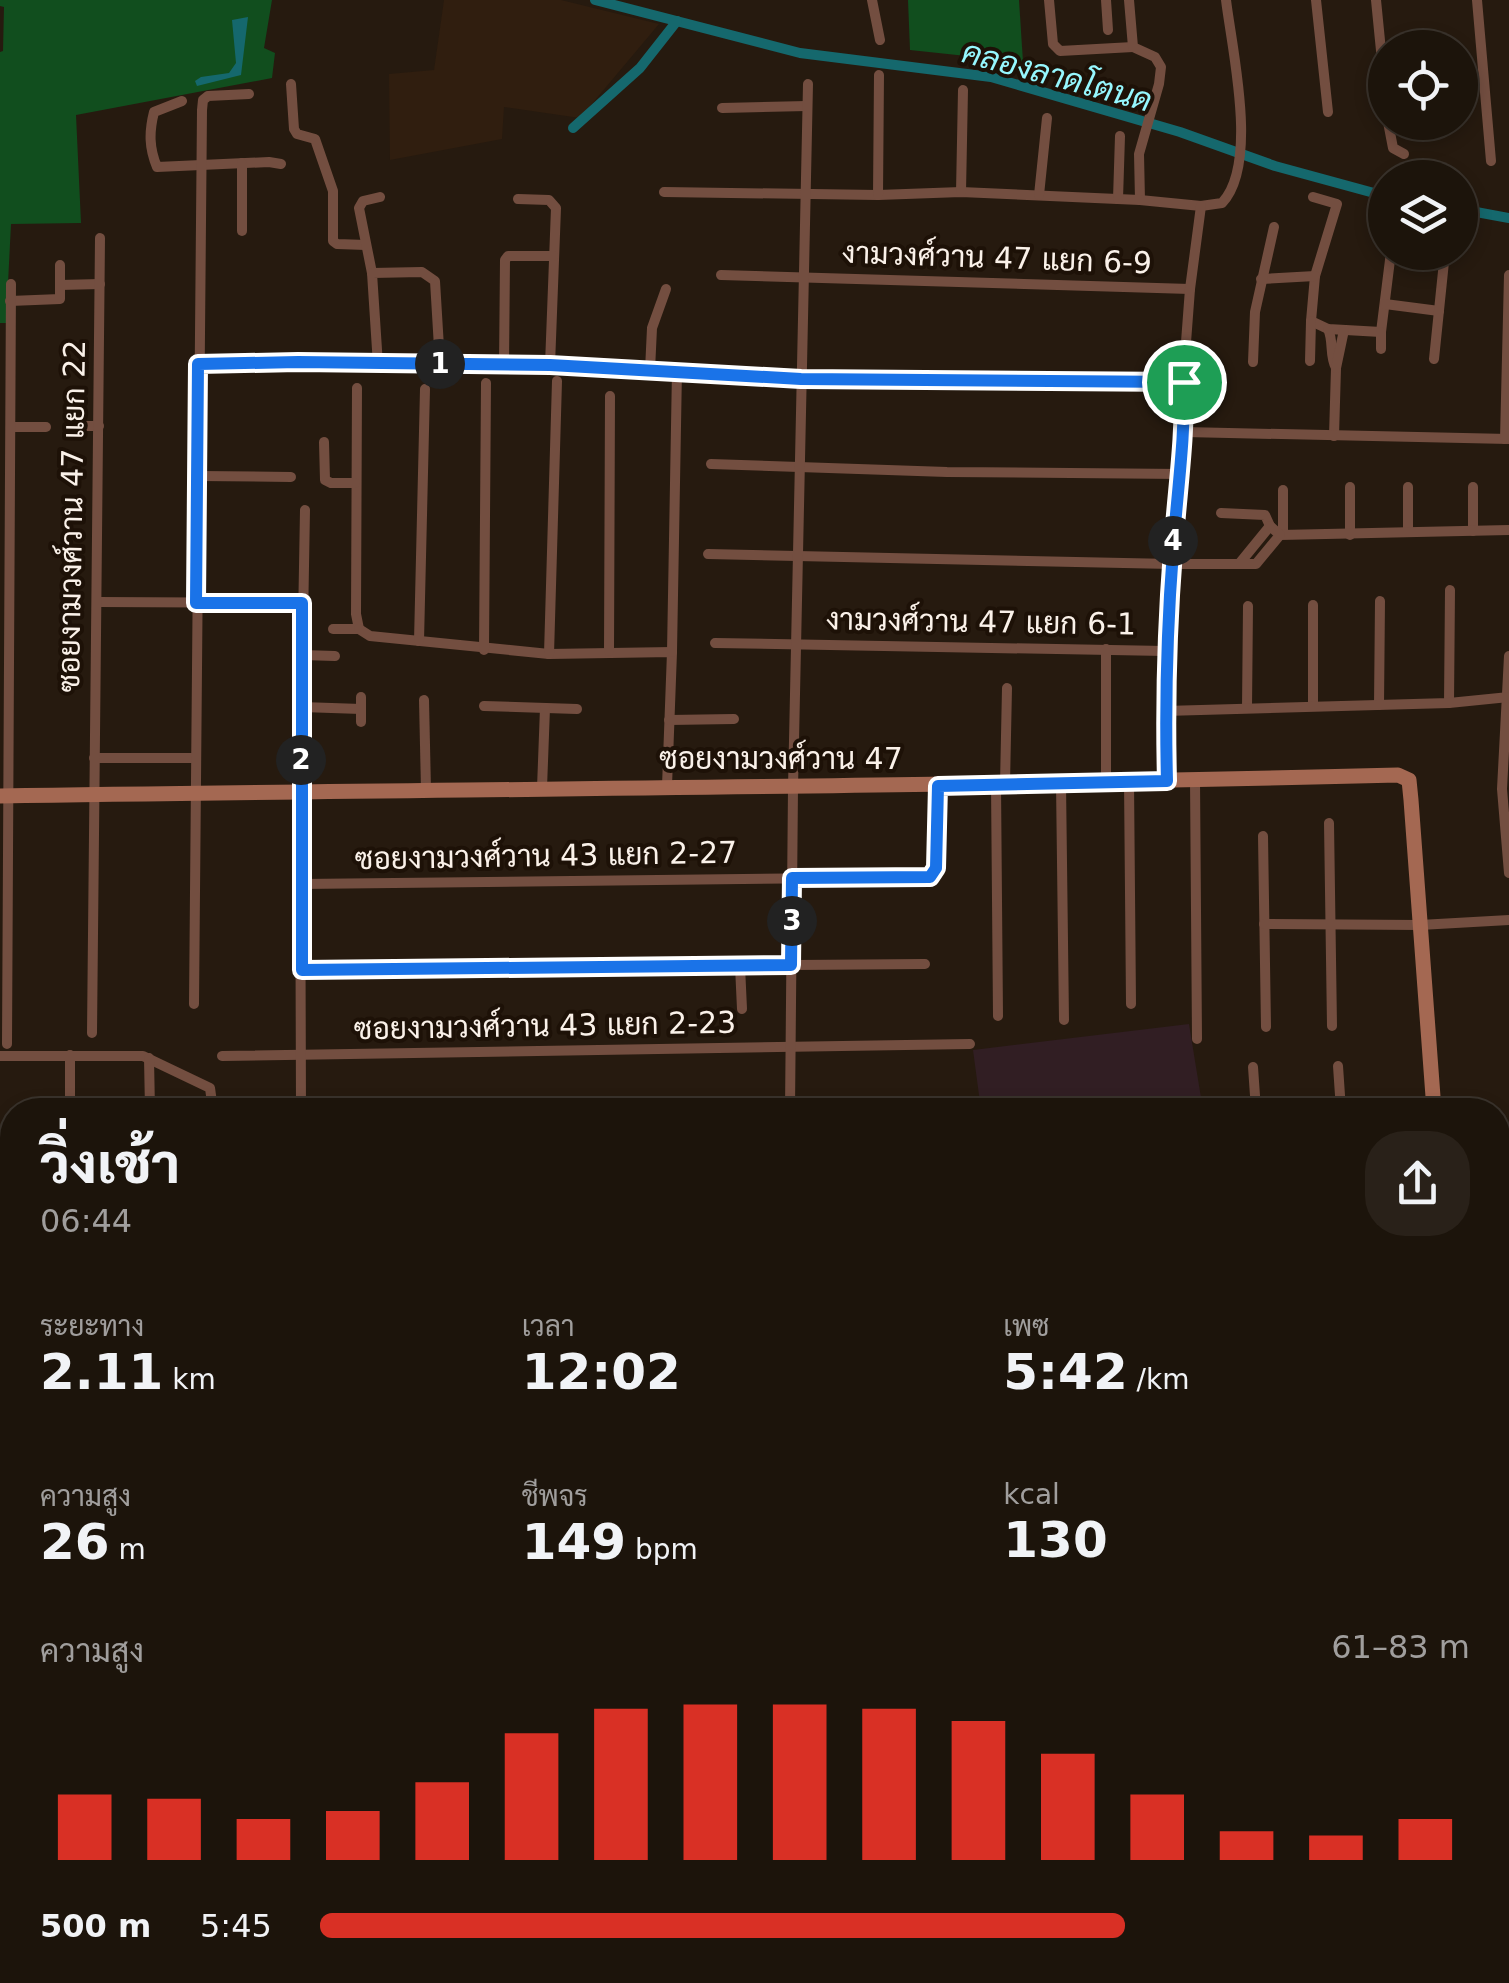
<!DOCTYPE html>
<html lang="th">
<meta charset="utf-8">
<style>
:root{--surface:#1c140b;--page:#292119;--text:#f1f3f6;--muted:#a09e9d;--line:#3a332c;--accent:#d93025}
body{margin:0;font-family:"DejaVu Sans",Sarabun,sans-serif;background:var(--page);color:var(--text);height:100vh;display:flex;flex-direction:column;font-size:38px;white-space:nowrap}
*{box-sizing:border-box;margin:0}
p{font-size:32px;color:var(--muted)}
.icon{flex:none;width:55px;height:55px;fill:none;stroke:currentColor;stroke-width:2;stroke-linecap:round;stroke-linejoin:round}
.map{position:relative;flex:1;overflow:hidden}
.details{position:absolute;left:0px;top:1098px;width:1510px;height:888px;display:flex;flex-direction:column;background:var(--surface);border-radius:40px 40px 0 0;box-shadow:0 5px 15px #0003,0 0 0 2px var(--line)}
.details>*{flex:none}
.buttons{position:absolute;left:1368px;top:30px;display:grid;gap:20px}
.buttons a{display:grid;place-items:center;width:110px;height:110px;border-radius:50%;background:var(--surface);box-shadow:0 5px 15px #0003,0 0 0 2px var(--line);font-size:50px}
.pin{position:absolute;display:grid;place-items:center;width:85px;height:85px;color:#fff;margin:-42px;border:5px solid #fff;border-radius:50%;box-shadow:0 2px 10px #0007}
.km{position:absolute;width:50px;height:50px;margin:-25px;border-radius:50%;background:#222;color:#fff;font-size:28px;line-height:50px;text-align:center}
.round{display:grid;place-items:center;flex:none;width:105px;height:105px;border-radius:40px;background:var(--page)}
.overview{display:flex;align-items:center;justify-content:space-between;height:170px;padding:0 40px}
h1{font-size:55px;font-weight:800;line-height:75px}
.figures{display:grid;grid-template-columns:repeat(3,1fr);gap:15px;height:170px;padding:10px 40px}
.figures div{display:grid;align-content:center}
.figures b{font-size:50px;font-weight:800}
.figures small{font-size:28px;font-weight:400}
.figures p{font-size:28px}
.chart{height:280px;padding:20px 40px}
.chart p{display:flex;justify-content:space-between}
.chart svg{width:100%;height:180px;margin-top:10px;stroke:var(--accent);stroke-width:6}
ul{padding:0 40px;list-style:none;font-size:32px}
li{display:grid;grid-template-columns:160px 120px 1fr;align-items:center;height:75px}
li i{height:25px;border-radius:12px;background:var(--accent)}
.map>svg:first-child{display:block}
</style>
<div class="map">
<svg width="1509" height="1983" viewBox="0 0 1509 1983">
<rect width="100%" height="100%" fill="#261a0f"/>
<polygon fill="#301e0f" points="444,0 561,0 659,24 580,118 504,107 502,139 390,160 389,74 434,70"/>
<polygon fill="#311e23" points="1189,1024 1203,1110 981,1110 973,1050"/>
<g fill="#114e1e">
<polygon points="0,0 272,0 264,48 275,53 272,78 76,115 81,223 11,224 6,323 0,323 0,52 3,51 4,7 0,6"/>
<polygon points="908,0 1019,0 1023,62 910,50"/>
</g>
<polygon fill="#15686d" points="248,17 241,75 197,86 195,81 201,77 229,73 236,63 232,20"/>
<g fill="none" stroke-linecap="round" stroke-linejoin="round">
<g stroke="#15686d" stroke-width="10">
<polyline points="595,0 800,53 991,77 1180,132 1275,166 1385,196"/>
<polyline points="573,128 640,68 677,21"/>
<polyline points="1460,209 1509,218"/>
</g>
<g stroke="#734e40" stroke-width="10">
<polyline points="872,0 880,40"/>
<polyline points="1049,0 1053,44 1060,51 1133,47"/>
<polyline points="1106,0 1108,30"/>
<polyline points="1129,0 1133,47 1155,57 1161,67 1159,84 1139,154 1140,200"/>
<polyline points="1316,0 1328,112"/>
<polyline points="1376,0 1385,91"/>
<polyline points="1477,0 1491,161"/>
<polyline points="291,84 294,129 297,134 315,139 333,191 333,241 337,244 366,245"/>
<path d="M182,101L154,112C149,132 149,148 157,167L269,162L281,164"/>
<polyline points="722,108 807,106"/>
<polyline points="1388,122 1393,148 1404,154"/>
<path d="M664,192L878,195L961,192L1140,200L1201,206L1222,203C1259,164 1232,50 1226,0"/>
<polyline points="961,192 963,90"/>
<polyline points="878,195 879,75"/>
<polyline points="1039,195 1047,118"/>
<polyline points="1313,197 1337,204 1315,276 1311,321 1328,329 1381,332 1391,252"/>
<polyline points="518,199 549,200 556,208 550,365"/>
<polyline points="1118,199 1120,136"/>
<polyline points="242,231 242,163"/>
<polyline points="372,273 359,208 363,201 380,197"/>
<polyline points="721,275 1190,289"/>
<polyline points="1261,279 1315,276"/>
<polyline points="60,285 100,284"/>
<polyline points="10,301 60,299 60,265"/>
<polyline points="1385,304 1439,311"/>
<path d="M1328,329C1334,342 1329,355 1336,368L1334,436"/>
<polyline points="1381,349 1381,332"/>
<polyline points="1434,359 1445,252"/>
<polyline points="1310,361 1311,321"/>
<polyline points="1253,362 1255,312 1274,227"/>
<polyline points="198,364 550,365 801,379 1183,382"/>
<polyline points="378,365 372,273 422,272 435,281 440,364"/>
<polyline points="504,365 505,260 508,256 554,256"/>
<polyline points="1336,368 1344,330"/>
<polyline points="650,370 652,328 666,289"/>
<polyline points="357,388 356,614 359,629"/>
<polyline points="73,426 99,426"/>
<polyline points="11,427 46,427"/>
<polyline points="1185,432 1509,439"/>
<polyline points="1505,439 1509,275"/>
<polyline points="324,442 325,480 331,483 355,483"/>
<polyline points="711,464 947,472 1182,474"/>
<polyline points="198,476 291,477"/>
<polyline points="1350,487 1350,535"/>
<polyline points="1473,487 1473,531"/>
<polyline points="1221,513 1265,515 1270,526"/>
<polyline points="1408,531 1408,487"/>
<polyline points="1283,534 1283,490"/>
<polyline points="1280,535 1509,530"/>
<polyline points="708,554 1172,564 1256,564 1280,535 1270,526 1239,564"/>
<polyline points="98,602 302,603"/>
<polyline points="333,629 359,629"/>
<polyline points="359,629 370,636 549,654 672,652 667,786"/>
<polyline points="419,641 425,389"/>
<polyline points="715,643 1165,651"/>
<polyline points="484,650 486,383"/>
<polyline points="609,651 610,396"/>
<polyline points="672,652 677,370"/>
<polyline points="549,654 557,381"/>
<polyline points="302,655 335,656"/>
<polyline points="1509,656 1502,789 1509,873"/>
<polyline points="424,700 426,790"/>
<polyline points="1449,703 1450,590"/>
<polyline points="1379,705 1380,601"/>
<polyline points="484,706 577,709"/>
<polyline points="1313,706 1313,605"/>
<polyline points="302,707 361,709"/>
<polyline points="1247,708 1248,606"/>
<polyline points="1165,711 1449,703 1509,697"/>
<polyline points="669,720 734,719"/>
<polyline points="361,722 361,697"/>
<polyline points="94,758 195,758"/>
<polyline points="1195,780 1197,1039"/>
<polyline points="1129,781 1131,1004"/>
<polyline points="1167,781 1165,651 1175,524 1182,474 1183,382 1190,289 1201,206"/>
<polyline points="1106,782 1106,649"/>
<polyline points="1061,783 1064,1020"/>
<polyline points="996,784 998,1016"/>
<polyline points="1005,784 1007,688"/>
<polyline points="542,788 545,708"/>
<polyline points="1329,823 1332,1026"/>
<polyline points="1263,836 1266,1027"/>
<polyline points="301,884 930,877 936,868 938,786"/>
<polyline points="1264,924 1420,925 1509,920"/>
<polyline points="740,966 742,1009"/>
<polyline points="301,969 925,964"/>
<polyline points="194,1004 202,110 203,100 208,96 249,94"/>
<polyline points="92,1033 100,238"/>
<polyline points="7,1044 11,284"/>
<polyline points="70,1055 70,1110"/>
<polyline points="0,1056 143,1056 210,1088 213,1110"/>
<polyline points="222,1056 970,1044"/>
<polyline points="149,1058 150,1110"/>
<polyline points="1338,1066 1341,1110"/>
<polyline points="1253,1067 1256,1110"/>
<polyline points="301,1110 300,792 305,510"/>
<polyline points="790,1110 793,788 808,84"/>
<polyline points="0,1148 12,1148"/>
<polyline points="1498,1258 1509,1257"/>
<polyline points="1498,1391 1509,1395"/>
<polyline points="0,1402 12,1402"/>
<polyline points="0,1651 12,1651"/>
<polyline points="1498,1713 1509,1754"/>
<polyline points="0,1738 12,1738"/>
<polyline points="1498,1780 1509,1778"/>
<polyline points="1498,1861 1509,1864"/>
<polyline points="1501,1930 1505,1978"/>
<polyline points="1252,1972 1253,1983"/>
<polyline points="1324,1972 1325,1983"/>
<polyline points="1370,1972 1372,1983"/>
<polyline points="1412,1972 1414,1983"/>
<polyline points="1456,1972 1457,1983"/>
<polyline points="45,1983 48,1974 54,1973 118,1978 133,1983"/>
<polyline points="294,1983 295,1972"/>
<polyline points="461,1983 1099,1972"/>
</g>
<g stroke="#a46852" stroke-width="15">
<path d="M0,796C466,789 932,787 1398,775L1409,780L1411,800L1434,1110"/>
<polyline points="1498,1562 1509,1580"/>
</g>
</g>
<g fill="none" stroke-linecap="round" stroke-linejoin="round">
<g stroke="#fff" stroke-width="20">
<path id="route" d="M298,362L550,365L801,379L1184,382C1185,442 1177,492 1173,551C1167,628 1165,703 1167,781L938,786L936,868L930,877L792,878L791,965L302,970V603H196L198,364Z"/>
</g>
<use href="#route" stroke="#1a73e8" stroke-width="12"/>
</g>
<g text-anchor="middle" stroke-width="8" stroke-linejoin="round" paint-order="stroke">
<g font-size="30" fill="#faf1e9" stroke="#1d1107">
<text transform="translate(997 258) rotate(2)" y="10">งามวงศ์วาน 47 แยก 6-9</text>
<text transform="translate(72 516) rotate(-89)" y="10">ซอยงามวงศ์วาน 47 แยก 22</text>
<text transform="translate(981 622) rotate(1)" y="10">งามวงศ์วาน 47 แยก 6-1</text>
<text x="781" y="769">ซอยงามวงศ์วาน 47</text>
<text transform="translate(546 856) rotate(-1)" y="10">ซอยงามวงศ์วาน 43 แยก 2-27</text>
<text transform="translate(545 1026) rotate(-1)" y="10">ซอยงามวงศ์วาน 43 แยก 2-23</text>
</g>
<g font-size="32" font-style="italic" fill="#96f7fe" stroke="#1d1107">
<text transform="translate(1057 76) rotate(15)" y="11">คลองลาดโตนด</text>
</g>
</g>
</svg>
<div class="buttons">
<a><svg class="icon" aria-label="locate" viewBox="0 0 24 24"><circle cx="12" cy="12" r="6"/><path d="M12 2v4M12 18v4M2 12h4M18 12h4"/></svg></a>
<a><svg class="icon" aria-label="layers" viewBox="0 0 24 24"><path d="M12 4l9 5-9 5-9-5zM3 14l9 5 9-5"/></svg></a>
</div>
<div class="pin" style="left:1184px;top:382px;background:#1e9e55"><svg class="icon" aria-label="arrive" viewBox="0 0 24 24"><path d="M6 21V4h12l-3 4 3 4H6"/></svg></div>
<b class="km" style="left:440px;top:364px">1</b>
<b class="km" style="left:301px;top:760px">2</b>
<b class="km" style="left:792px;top:921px">3</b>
<b class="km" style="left:1173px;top:541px">4</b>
<section class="details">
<div class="overview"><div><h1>วิ่งเช้า</h1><p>06:44</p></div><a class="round"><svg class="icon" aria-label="share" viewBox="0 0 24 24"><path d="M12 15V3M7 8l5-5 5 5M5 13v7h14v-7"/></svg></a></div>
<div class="figures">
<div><p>ระยะทาง</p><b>2.11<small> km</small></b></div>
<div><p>เวลา</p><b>12:02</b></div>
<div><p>เพซ</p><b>5:42<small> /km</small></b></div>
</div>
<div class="figures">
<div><p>ความสูง</p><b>26<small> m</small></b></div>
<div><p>ชีพจร</p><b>149<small> bpm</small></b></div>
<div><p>kcal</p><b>130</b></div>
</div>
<div class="chart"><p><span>ความสูง</span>61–83 m</p>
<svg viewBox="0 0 160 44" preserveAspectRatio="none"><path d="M5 44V28M15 44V29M25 44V34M35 44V32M45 44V25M55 44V13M65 44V7M75 44V6M85 44V6M95 44V7M105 44V10M115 44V18M125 44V28M135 44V37M145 44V38M155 44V34"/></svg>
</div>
<ul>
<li><b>500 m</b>5:45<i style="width:70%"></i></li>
</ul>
</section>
</div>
